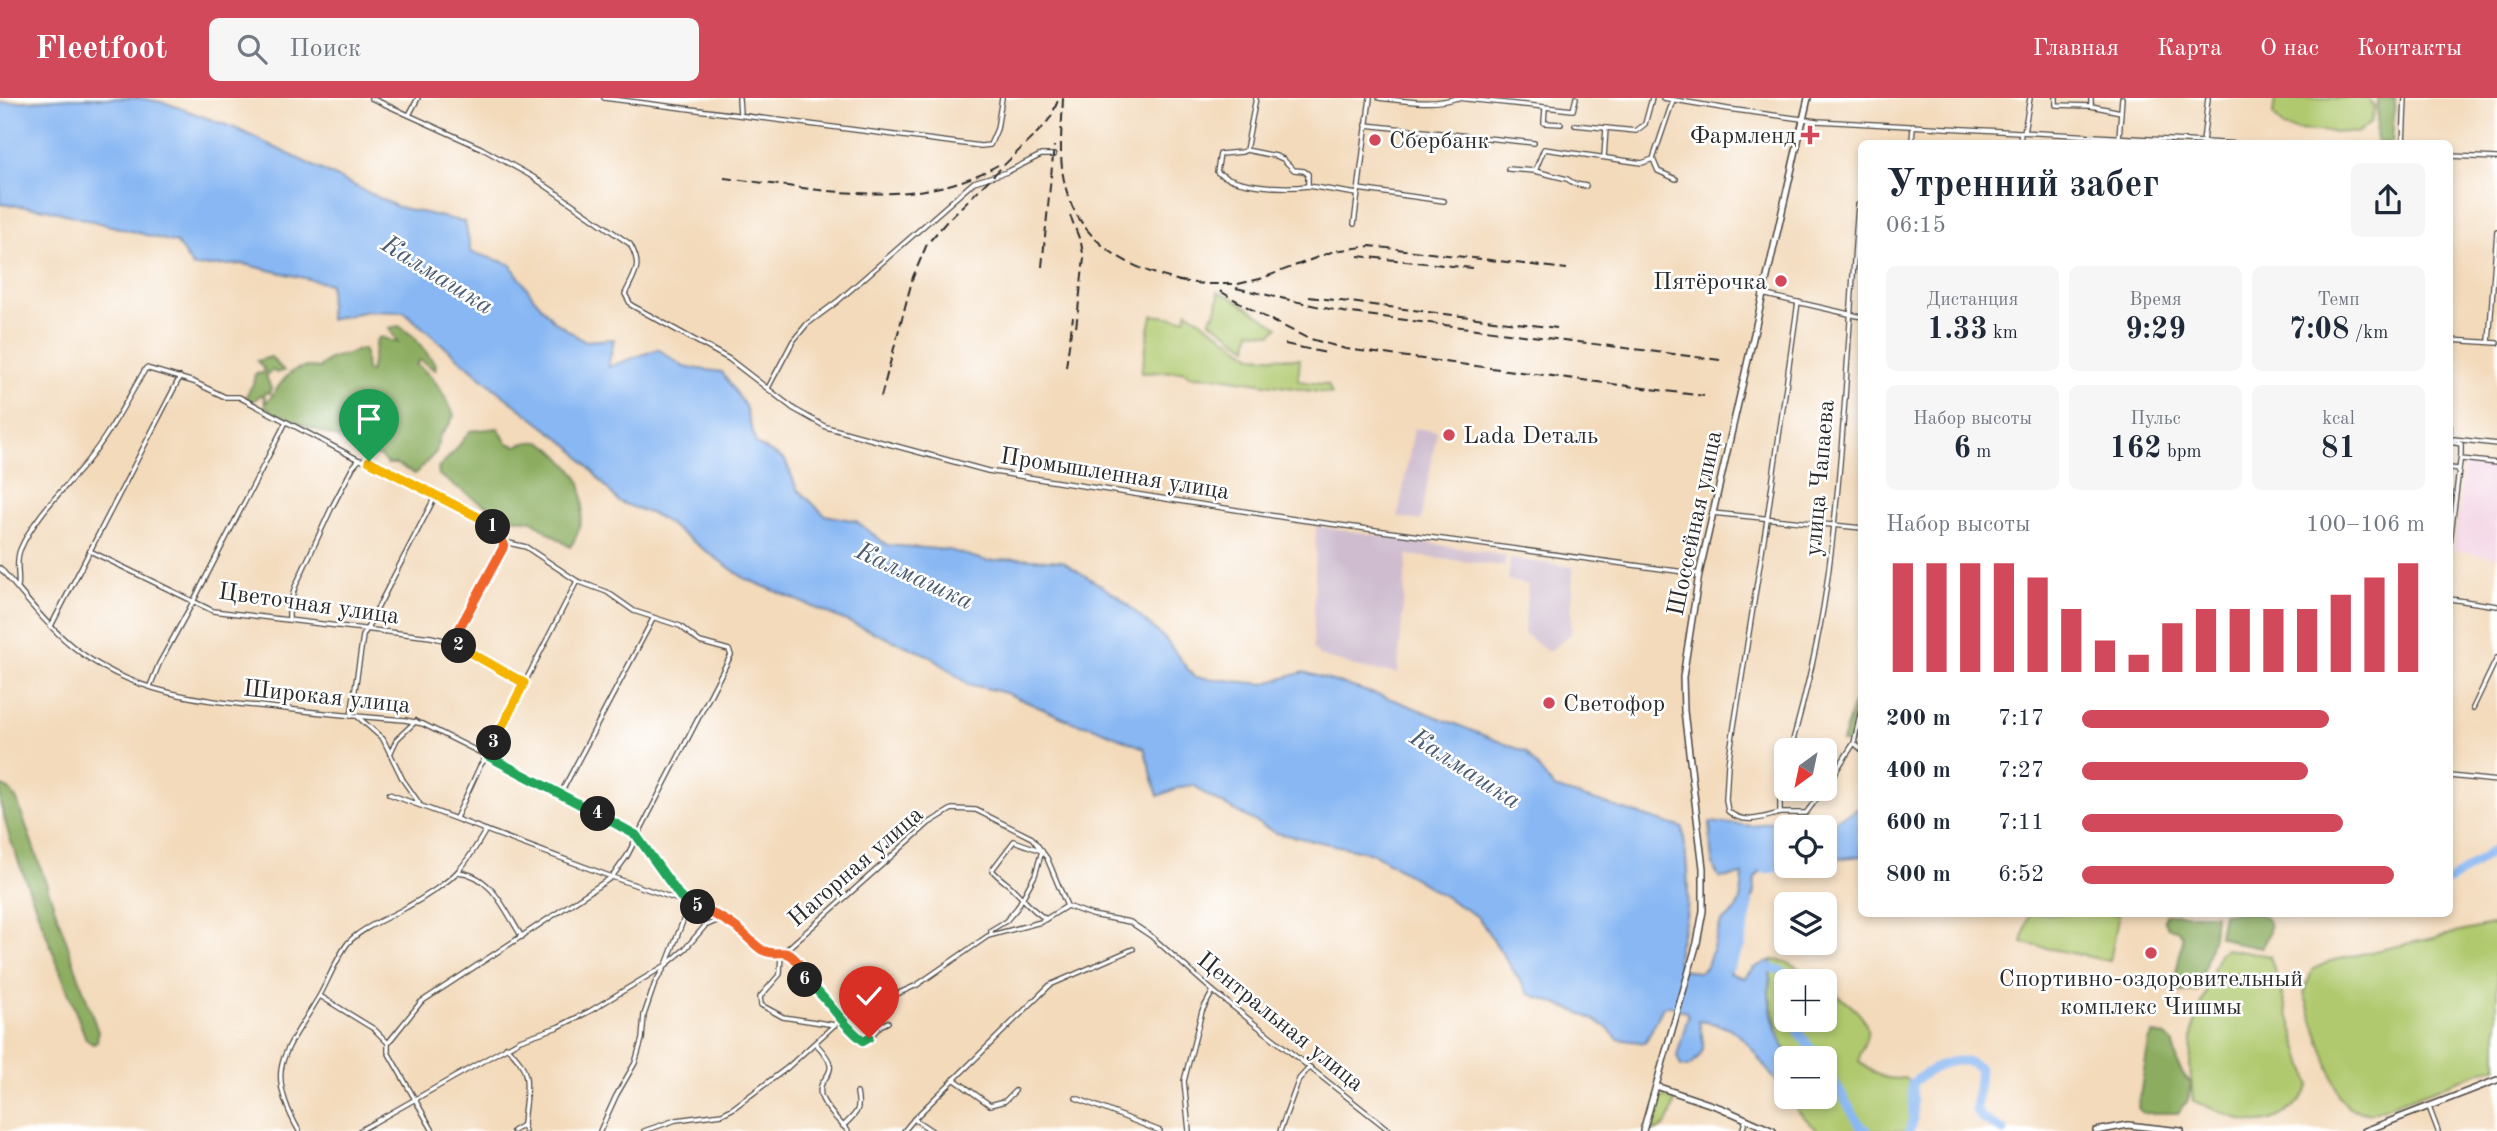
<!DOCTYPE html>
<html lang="ru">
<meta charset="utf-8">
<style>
:root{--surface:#fff;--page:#f6f6f7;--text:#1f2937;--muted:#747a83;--accent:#d1495b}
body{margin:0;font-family:"Old Standard TT",serif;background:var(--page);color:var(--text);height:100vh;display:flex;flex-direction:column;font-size:26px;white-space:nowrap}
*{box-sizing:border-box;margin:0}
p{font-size:23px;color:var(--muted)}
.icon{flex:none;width:38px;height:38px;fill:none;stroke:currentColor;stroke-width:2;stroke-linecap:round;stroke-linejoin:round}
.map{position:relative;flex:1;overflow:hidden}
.drawer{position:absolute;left:1858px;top:42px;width:595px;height:777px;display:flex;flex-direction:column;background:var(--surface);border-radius:10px;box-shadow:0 4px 10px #0003}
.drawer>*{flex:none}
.needle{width:46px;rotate:213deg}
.tools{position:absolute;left:1774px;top:640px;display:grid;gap:14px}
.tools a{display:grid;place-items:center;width:63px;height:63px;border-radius:10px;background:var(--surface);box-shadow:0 4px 10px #0003;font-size:35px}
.pin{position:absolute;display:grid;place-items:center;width:60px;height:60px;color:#fff;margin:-72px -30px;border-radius:50% 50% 50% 0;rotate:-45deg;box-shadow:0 0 7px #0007}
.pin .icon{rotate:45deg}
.km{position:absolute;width:35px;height:35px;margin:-18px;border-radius:50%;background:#222;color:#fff;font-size:19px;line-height:35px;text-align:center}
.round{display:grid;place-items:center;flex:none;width:74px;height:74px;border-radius:10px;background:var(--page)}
.head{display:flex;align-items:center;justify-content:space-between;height:119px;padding:0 28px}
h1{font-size:38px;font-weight:600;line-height:52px}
.metrics{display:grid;grid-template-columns:repeat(3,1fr);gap:10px;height:119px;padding:7px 28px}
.metrics div{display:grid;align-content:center;border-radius:10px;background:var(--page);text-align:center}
.metrics b{font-size:30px;font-weight:600}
.metrics small{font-size:19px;font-weight:400}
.metrics p{font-size:19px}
.chart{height:196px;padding:14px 28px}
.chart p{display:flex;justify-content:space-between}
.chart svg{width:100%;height:126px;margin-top:7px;stroke:var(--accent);stroke-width:6}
ul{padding:0 28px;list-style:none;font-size:23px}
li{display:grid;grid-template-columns:112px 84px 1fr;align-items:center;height:52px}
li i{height:18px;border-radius:9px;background:var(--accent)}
header{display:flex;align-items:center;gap:42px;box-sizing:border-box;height:98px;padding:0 35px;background:var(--accent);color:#fff}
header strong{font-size:33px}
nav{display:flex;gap:38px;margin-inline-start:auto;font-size:24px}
.search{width:490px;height:63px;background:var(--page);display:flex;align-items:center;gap:18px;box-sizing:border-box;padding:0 24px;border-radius:10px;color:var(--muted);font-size:26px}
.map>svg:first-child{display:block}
</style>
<header>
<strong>Fleetfoot</strong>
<div class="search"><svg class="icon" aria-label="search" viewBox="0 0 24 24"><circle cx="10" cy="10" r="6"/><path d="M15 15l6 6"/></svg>Поиск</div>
<nav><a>Главная</a><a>Карта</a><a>О нас</a><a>Контакты</a></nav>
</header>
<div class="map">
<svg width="2497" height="1033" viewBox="0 0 2497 1033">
<rect width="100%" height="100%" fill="#fff"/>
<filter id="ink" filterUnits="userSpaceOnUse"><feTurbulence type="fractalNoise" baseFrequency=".0143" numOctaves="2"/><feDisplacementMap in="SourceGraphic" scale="14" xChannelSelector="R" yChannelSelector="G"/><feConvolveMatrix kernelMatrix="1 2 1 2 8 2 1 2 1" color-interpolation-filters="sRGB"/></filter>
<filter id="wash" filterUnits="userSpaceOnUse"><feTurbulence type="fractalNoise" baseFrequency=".00686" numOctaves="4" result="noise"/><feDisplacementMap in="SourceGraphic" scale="28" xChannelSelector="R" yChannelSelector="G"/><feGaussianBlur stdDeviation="1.57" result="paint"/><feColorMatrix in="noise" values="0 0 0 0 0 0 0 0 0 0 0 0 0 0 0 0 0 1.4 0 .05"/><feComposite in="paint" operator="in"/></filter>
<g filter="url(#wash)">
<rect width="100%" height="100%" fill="#f3dabb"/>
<polygon fill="#f2cfe1" points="2464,367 2497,370 2497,459 2454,452"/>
<g fill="#cfbdcf">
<polygon points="1414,330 1437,333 1421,423 1398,419"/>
<polygon points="1316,428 1410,442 1506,458 1504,468 1407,457 1398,575 1365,571 1319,558 1313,550"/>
<polygon points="1510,461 1573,469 1571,536 1548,554 1524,535 1528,487 1508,482"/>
</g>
<g fill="#b0c96e" stroke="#6e7a4c" stroke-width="2">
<polygon points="2275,0 2368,0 2375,9 2371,24 2358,35 2296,32 2283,29 2273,16"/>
<polygon points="1218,194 1231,199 1278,229 1272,236 1250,233 1248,249 1210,223 1212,216 1215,217 1219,198"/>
<polygon points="1187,213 1253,258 1300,261 1298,283 1328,287 1332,296 1219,279 1191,278 1183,273 1141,275 1152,217 1185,221"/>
<polygon points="2029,816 2119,816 2110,863 2022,845"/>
<polygon points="2491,827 2497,829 2497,968 2371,1015 2349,1010 2339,998 2304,896 2312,872 2330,863"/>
<path d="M2226,851L2270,858L2310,987C2301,1007 2275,1027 2252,1024C2237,1023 2209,1008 2193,1003L2190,968L2193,931L2219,856Z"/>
<path d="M1772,862C1791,862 1805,873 1819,884H1787V922H1825V888C1839,899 1871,917 1867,937C1865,947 1860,951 1859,963C1873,976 1885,983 1904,980L1912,985L1913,1033H1818L1797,1012L1788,999H1825V961H1793L1785,954L1779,937L1769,896Z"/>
<path d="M1665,998L1675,1002C1671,1017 1668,1033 1649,1033L1658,1002Z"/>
</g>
<g fill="#8cad61" stroke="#5c6c46" stroke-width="2">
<polygon points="2378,0 2395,0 2392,45 2376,45"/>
<path d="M399,228L413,238L436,267L435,272L420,262L416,266C437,281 443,295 454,317L449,327L440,337L436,354L415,376L396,366H387L380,358H370L364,351L368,331L361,329L352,346L274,315L265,309L264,297L259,298L253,304L246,298L253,286L255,276L263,275L265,272L257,263L271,259L284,273L276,275L272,272L266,277L271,291L269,295H264L266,305C284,284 288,264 319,270C328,260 333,259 345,257C351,255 356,252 362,251L365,255L366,273L370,274L377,241L381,239L398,245L389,230Z"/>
<path d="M498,330L507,345L516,348C524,345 534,342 543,345C552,349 578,376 580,385C586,406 582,432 570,449L532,423L513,420L479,404L439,377L438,370L454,354L470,333Z"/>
<polygon points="1862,557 1862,646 1842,644 1855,601"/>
<polygon points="0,687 9,691 17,702 98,934 97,944 93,946 86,941 10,741 0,705"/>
<polygon points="2166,816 2215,816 2213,838 2198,893 2177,894 2173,891 2182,846 2182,837 2177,831 2167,829 2164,823"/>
<path d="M2223,816C2237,815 2274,809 2269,833C2268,839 2264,844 2262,850L2235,845L2219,838Z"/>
<path d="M2153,936L2166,938L2174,946C2175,963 2179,973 2191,985L2188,1002L2178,1015H2143L2138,1010L2149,943Z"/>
</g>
<path fill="#88b7f3" stroke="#5a718f" stroke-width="2" d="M69,0H140L166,5L237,31L398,109L465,124L471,154L510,166L534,200L553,222L584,243L614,241L608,269L658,251L684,269L722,274L745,308L756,346L785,362L797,391L825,417L856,423L887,447L949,452L987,463L1017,460L1062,463L1119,499L1165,541L1194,579L1263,586L1304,574L1397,603L1526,654L1554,690L1683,730C1686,761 1691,793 1685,824C1682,839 1673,858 1680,872L1700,874L1707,868L1721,824C1741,814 1742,798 1743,777L1721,780C1708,769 1711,740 1710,724L1754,728L1777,722L1819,719L1834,723L1862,709V758L1825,762V730H1787V768L1763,771L1755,780L1754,794L1729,875L1744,880L1755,869L1772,862C1771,873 1768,886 1769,897C1771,917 1778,947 1793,961H1787V993C1752,965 1755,928 1699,923C1703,946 1710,953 1688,969L1681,968L1677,958L1688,918L1686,914L1670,907L1663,909L1645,945L1618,941L1605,928L1583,916L1529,896L1478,819L1373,755L1276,735L1206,697L1194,687L1181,689L1158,698L1144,650L1093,629L1075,625L1006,595L968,586L930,558L744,480L657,418L619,404L571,349L500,295L404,214L367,213L329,222L330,186L243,166L193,169L177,145L46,111L0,106V5Z"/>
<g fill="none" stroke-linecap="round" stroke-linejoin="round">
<g stroke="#88b7f3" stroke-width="9">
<polyline points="1765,771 1791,768"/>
<polyline points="2450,783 2497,750"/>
<polyline points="2316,816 2321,816"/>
<polyline points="1729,869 1740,849 1749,806"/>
<polyline points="1761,874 1767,869 1783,873 1790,884"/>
<polyline points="1798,922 1798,934 1819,961"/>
<polyline points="1825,968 1861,1029 1868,1033"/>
<path d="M1909,1033L1913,1020L1912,985C1930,971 1960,952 1980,971L1976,1013L1983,1021L2004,1033"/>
</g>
</g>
</g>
<g filter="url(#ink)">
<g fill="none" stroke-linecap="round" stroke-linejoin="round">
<g stroke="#494541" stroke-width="6">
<g id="street">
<path d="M371,0L481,50L533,79L630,146C643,169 635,174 625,196L631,207L729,261L794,311L826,329L988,373L1294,421L1699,476"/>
<polyline points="604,0 981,48 990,47 997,31 1002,0"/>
<polyline points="739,0 740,16"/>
<polyline points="1256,0 1246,52 1276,58 1283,61 1294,72 1304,73 1308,76 1308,88 1357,96"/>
<path d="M1379,0C1404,3 1433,8 1457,0L1573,12L1576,0"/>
<polyline points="1663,0 1728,11 1817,23 2241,46"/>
<polyline points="2056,0 2056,7 2091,8 2121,14"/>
<polyline points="2091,8 2091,0"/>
<polyline points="1545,10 1544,25 1561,26"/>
<polyline points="409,17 418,0"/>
<polyline points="1366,27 1534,45"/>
<polyline points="1575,27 1636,33 1645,26 1652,0"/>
<polyline points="2024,34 2030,0"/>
<polyline points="2119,40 2122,0"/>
<polyline points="2203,44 2208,0"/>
<polyline points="1912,46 1913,27"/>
<polyline points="2020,46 2021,34"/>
<polyline points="2403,46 2405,0"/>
<path d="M1246,52L1242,54L1220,56L1217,74C1237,89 1284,91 1308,88"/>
<polyline points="2450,58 2497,60"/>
<polyline points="1604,59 1606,30"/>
<polyline points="1653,61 1658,73 1676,81"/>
<polyline points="1508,71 1535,73 1544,51 1642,65 1653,61 1673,2"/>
<polyline points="1535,73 1567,81 1575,86 1586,88"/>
<polyline points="1358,91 1444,103"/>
<polyline points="1354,126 1370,0"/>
<polyline points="1762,196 1862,219"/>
<polyline points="2450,242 2497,245"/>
<polyline points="2489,244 2497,133"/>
<polyline points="768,290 793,243 807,226 838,203 974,84 1007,74 1041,57 1054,57"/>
<polyline points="2450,327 2450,334"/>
<polyline points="2450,344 2461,346 2461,356 2450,444"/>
<polyline points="2454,344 2454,341 2497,346"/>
<polyline points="2461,361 2497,365"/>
<polyline points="2450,370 2459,371"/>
<polyline points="1712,415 1862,430"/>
<polyline points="90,453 213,513 431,539 452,544 524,585"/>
<path d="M0,470C23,496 45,526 72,548C132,597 204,603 278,610C320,615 363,619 405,622L423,626L561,695L636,737L684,804L686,814L683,823L666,867L590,913L558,929L520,942L359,1033"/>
<path d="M18,489C20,477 15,465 20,452C34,419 62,393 85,366C109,337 127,302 146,270L194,284L225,299H239L359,362"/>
<polyline points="2450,501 2497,508"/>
<polyline points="289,522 289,510 295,489 331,411 353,369 359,362 369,363 484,422 491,426 504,446"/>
<polyline points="51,528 180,279"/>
<polyline points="452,544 504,446"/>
<polyline points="150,588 159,566 193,504 286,324"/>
<polyline points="2473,610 2497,560"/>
<polyline points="351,618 363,538 436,397"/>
<polyline points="358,619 383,641 403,682 419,705"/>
<polyline points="1854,645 1862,652"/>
<path d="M1790,653C1805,600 1818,547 1826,492C1844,365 1848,235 1858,107"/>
<polyline points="390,656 397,641 416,623"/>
<path d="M1787,668L1780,701V715C1762,720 1743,727 1728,713L1726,702L1728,666L1767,422L1798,204"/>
<polyline points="2450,678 2497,683"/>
<polyline points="1825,690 1854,645 1862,607"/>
<polyline points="561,695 653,521"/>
<polyline points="389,696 612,779 696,808 729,825 756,848 770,856 778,856 787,851 929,725 952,711 976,712 1032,740 1047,760 1067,808"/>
<polyline points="1780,715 1806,715 1824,691"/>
<polyline points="456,720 480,668 487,658 577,483"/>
<path d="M458,774C492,777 505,813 522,839"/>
<polyline points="1067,808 1092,817 1130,824 1151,838 1213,893 1390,1033"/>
<path d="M991,837V832L1006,823L1017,810L1035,777L1042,753L1014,743L992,772C997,778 1004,783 1010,788C1022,799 1032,813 1046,821"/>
<path d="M783,853L795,861L800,868L798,873C801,883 814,888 821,896C835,911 846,937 867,943L880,928L888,924"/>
<polyline points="781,854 780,876 760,899 761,907 783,919 835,927"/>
<polyline points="320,898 374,931 388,945"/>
<path d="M815,945C849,979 815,975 821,998C825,1010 839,1023 848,1033"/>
<path d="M506,949C536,973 525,993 523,1027L525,1033"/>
<polyline points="954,981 990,1007 1005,1003 1015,993"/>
<polyline points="1076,1000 1160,1033"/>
<polyline points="2429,1009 2438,1033"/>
<polyline points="914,1021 932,1033"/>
<path d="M843,1028C856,1016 861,1013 857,995"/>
<path d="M299,1033C262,968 287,954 320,897C328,883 338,857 348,845C362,829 389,820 407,809C422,801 449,784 459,772C470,760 478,745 486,732"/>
<polyline points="433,1033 388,954 388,945 421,904 612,779 627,758 731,557 729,552 700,544 680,528 634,513 607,494 577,483 526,449 509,445 504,446"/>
<polyline points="513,1033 523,1027"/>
<polyline points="600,1033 616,998 635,965 642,941 644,917 655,885 666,867 685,851 705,828 721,821"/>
<polyline points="644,1033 676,1022 722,1016 732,1011 787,970 841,921 917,887 988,838 1041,824 1067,808"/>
<polyline points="904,1033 914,1021 1050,887 1133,851"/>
<polyline points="1189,1033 1184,983 1202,913 1213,893"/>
<polyline points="1280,1033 1299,981 1310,969"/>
<polyline points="1742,1033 1746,1021"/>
</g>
</g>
<g stroke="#494541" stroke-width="8">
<g id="secondary">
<polyline points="1656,988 1721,1010 1773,1033"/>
<polyline points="1643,1033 1697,845 1703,813 1703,770 1684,613 1683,579 1699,476 1808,0"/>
<polyline points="2096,1033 2128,1027 2181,1033"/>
<polyline points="2365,1033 2497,982"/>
</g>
</g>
<use href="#street" stroke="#fff" stroke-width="3.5"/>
<use href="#secondary" stroke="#fff" stroke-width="5"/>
<g stroke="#2b2b2b" stroke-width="2" stroke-dasharray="10 5" stroke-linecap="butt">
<path d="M1063,0C1062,29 1058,59 1065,87C1079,146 1132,173 1186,184"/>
<path d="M724,80C816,90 912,115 998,67"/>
<polyline points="1070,117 1081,145 1084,160 1076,230"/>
<polyline points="1358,158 1472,170"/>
<polyline points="1042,169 1054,48"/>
<polyline points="1178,183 1205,186 1238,186 1260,181 1334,153 1370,148 1567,171"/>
<polyline points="1236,190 1343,214 1720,262"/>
<polyline points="1220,193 1277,226"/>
<polyline points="1309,199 1557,230"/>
<polyline points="1271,222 1307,240 1346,251 1704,298"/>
<polyline points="1285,246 1326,255"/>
<polyline points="1066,269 1073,219"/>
<polyline points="881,299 913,179 927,146 948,122 1043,29 1051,19 1059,0"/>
</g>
</g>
</g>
<g fill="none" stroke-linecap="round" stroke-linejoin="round" filter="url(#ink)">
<g stroke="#fff" stroke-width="14">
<polyline id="split-1" points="369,363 484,422 493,429"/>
</g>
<g stroke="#fff" stroke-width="14">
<polyline id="split-2" points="459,548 452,544 503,450 504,446 493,429"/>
</g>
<g stroke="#fff" stroke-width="14">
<polyline id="split-3" points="459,548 524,585 494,645"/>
</g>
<g stroke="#fff" stroke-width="14">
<polyline id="split-4" points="494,645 488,658 598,716"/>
</g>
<g stroke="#fff" stroke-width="14">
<polyline id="split-5" points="598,716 636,737 684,804 698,809"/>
</g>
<g stroke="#fff" stroke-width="14">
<path id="split-6" d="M698,809C712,815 725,821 737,830C746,837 753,846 762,852C780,861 784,845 800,867L798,873L800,879L805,882"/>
</g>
<g stroke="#fff" stroke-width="14">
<path id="split-7" d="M805,882C828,899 840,926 864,943L869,940"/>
</g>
<use href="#split-1" stroke="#f5b400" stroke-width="9"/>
<use href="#split-2" stroke="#f0652b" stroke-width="9"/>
<use href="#split-3" stroke="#f5b400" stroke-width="9"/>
<use href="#split-4" stroke="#22a559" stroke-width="9"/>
<use href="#split-5" stroke="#22a559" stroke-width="9"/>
<use href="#split-6" stroke="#f0652b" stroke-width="9"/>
<use href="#split-7" stroke="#22a559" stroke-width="9"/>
</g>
<g fill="#d1495b" stroke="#fff" stroke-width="2.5">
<path d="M1806.5 26.5h7v7h7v7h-7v7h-7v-7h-7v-7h7z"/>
<circle cx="1375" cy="42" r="7"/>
<circle cx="1781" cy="183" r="7"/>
<circle cx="1449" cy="337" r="7"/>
<circle cx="1549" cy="605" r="7"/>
<circle cx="2151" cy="855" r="7"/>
</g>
<g text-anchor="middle" stroke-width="5" stroke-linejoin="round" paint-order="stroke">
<g font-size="24" fill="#2b2b2b" stroke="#fff" text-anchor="start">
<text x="1796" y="45" text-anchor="end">Фармленд</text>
<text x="1389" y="50">Сбербанк</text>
<text x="1767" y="191" text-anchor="end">Пятёрочка</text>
<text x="1463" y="345">Lada Dеталь</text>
<text x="1563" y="613">Светофор</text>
<text x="2151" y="888" text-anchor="middle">Спортивно-оздоровительный<tspan x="2151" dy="28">комплекс Чишмы</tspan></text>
</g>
<g font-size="24" fill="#2b2b2b" stroke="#fff">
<text transform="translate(1115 375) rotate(9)" y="8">Промышленная улица</text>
<text transform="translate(1819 380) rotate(-85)" y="8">улица Чапаева</text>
<text transform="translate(1694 425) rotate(-78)" y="8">Шоссейная улица</text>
<text transform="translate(309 505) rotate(8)" y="8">Цветочная улица</text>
<text transform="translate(327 598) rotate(6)" y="8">Широкая улица</text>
<text transform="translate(855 768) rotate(-41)" y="8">Нагорная улица</text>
<text transform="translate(1281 923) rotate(39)" y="8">Центральная улица</text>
</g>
<g font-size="26" font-style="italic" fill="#4c5c71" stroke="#fff">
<text transform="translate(438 176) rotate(32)" y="9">Калмашка</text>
<text transform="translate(915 477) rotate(25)" y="9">Калмашка</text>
<text transform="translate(1466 670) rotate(33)" y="9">Калмашка</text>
</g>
</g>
</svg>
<div class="tools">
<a><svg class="needle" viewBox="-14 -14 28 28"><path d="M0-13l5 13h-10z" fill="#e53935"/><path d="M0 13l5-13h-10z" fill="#747a83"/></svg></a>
<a><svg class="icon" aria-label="locate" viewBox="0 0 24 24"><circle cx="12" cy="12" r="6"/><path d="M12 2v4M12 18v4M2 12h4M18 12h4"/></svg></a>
<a><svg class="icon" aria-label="layers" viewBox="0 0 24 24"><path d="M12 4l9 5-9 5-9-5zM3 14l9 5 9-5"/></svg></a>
<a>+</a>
<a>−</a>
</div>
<div class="pin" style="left:369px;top:363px;background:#1e9e55"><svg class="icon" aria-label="arrive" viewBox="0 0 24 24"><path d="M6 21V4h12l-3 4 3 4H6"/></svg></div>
<div class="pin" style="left:869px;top:940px;background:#d93025"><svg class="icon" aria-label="check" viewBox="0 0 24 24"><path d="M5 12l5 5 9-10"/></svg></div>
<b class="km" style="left:493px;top:429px">1</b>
<b class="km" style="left:459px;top:548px">2</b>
<b class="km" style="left:494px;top:645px">3</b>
<b class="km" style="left:598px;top:716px">4</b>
<b class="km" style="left:698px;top:809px">5</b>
<b class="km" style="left:805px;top:882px">6</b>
<section class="drawer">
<div class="head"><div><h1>Утренний забег</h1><p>06:15</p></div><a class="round"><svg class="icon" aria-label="share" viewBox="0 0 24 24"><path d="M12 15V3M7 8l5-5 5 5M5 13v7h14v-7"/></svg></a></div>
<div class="metrics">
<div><p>Дистанция</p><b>1.33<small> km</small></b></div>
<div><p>Время</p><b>9:29</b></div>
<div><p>Темп</p><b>7:08<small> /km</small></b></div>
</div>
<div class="metrics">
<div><p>Набор высоты</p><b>6<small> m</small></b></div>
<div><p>Пульс</p><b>162<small> bpm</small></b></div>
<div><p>kcal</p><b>81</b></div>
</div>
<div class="chart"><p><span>Набор высоты</span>100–106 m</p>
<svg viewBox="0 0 160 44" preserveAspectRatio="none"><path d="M5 44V6M15 44V6M25 44V6M35 44V6M45 44V11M55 44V22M65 44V33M75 44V38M85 44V27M95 44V22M105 44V22M115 44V22M125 44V22M135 44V17M145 44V11M155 44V6"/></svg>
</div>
<ul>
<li><b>200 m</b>7:17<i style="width:72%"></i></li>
<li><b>400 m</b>7:27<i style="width:66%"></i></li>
<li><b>600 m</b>7:11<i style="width:76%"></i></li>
<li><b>800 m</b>6:52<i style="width:91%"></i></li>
</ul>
</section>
</div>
